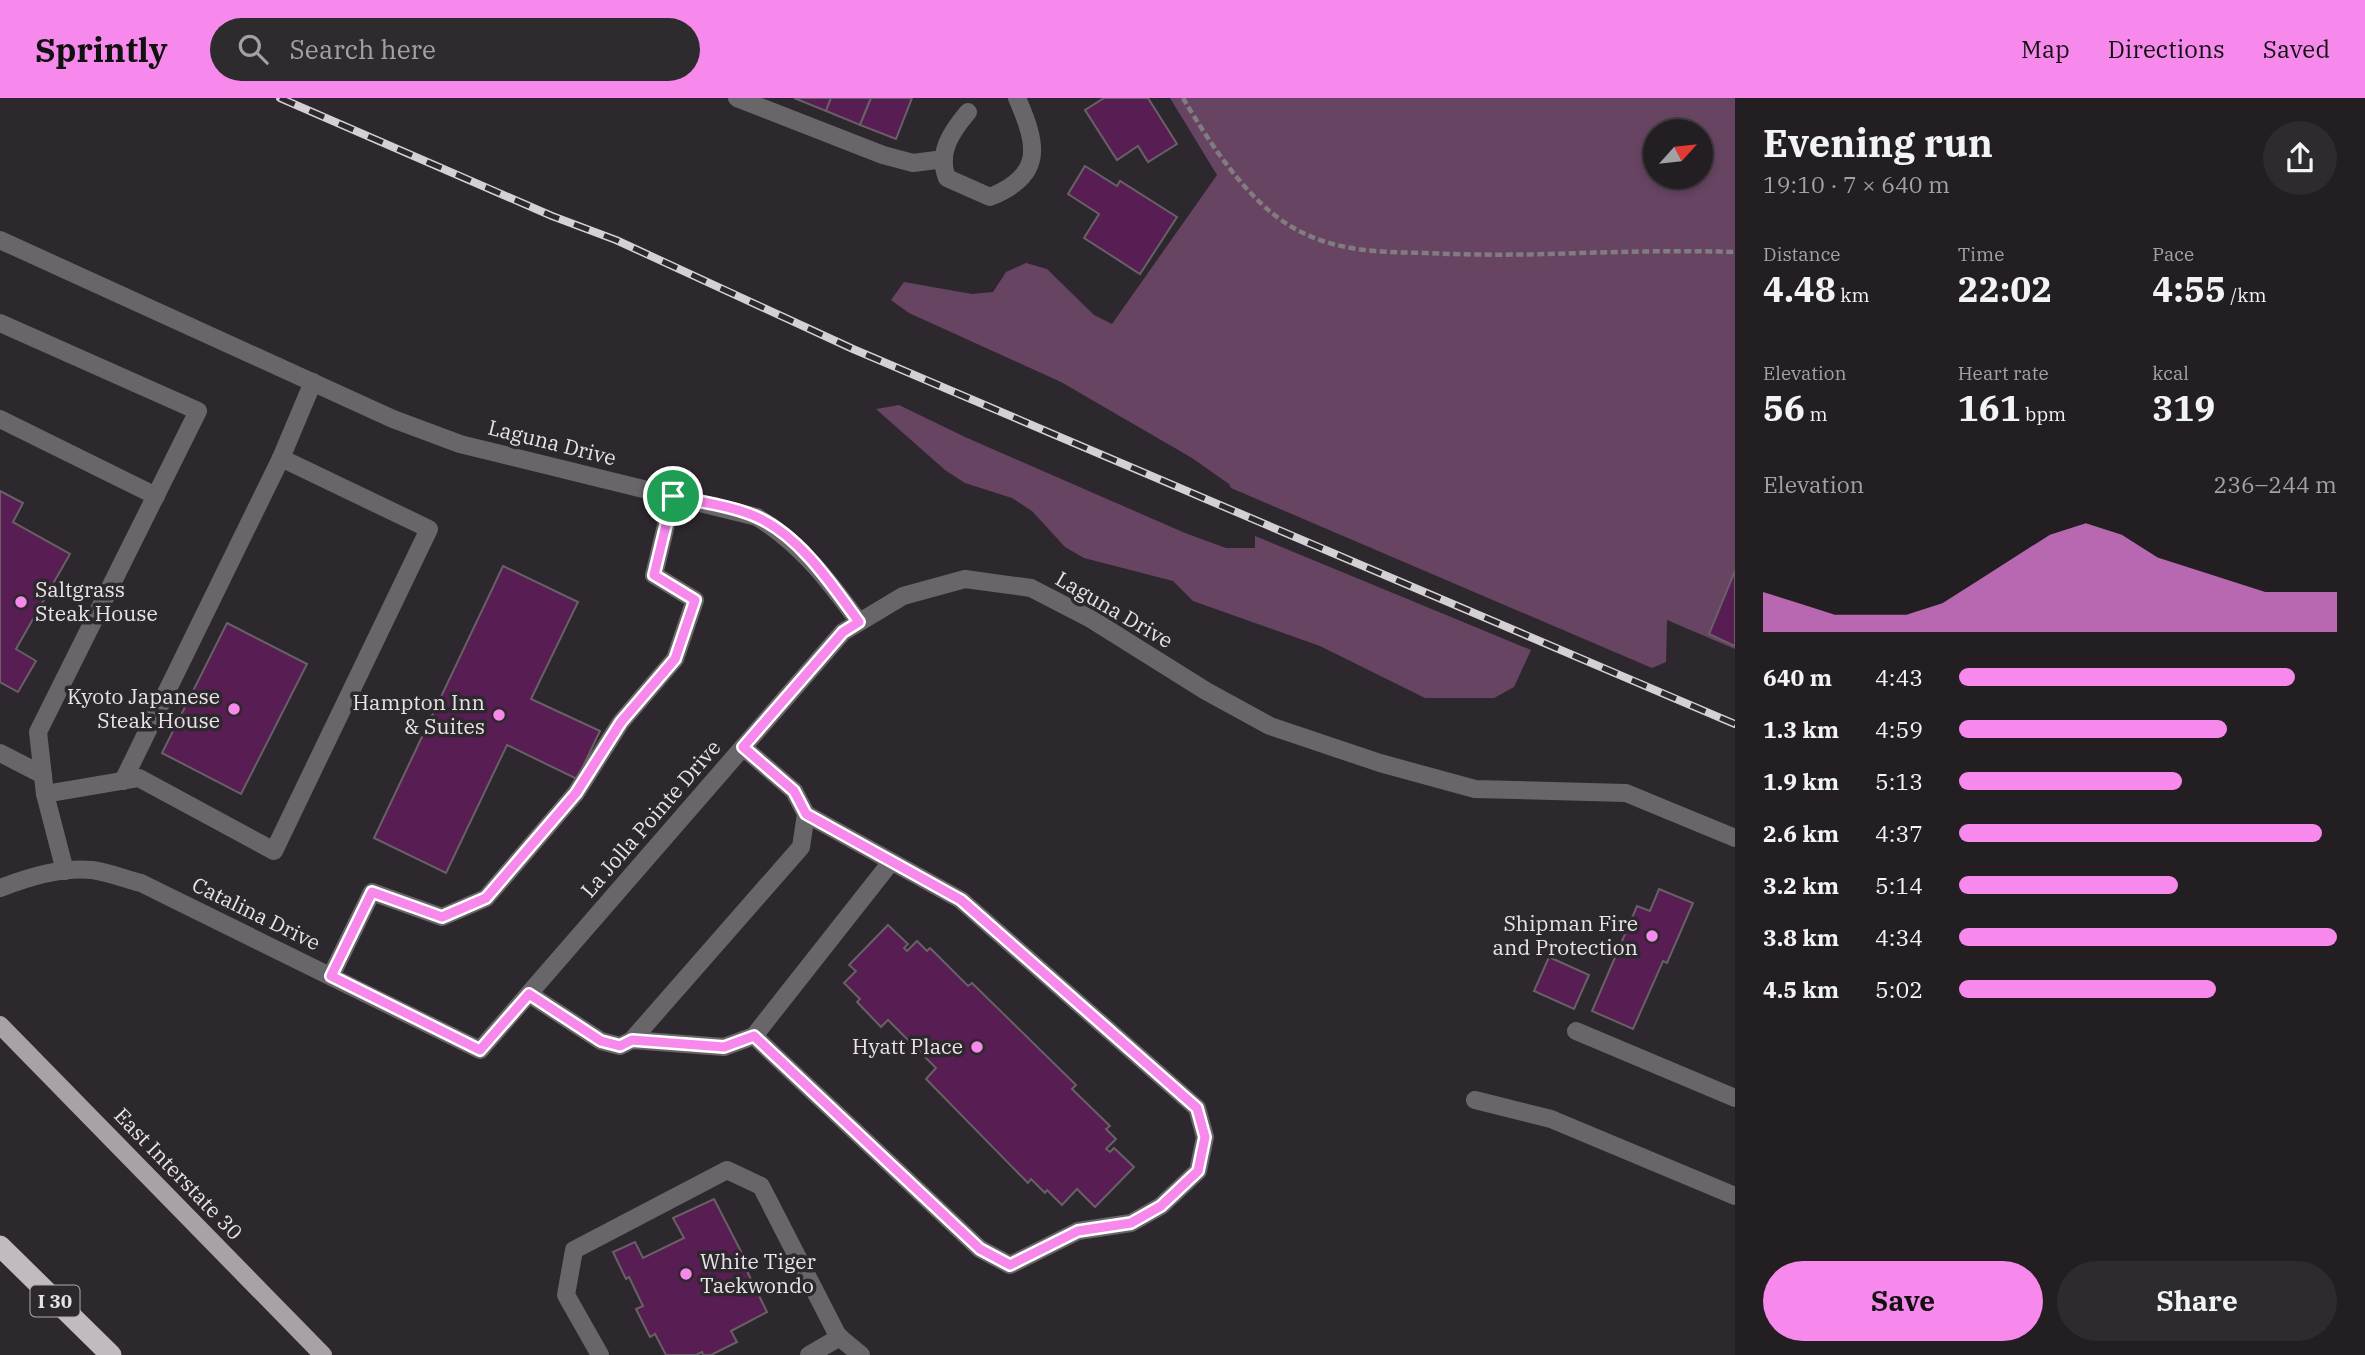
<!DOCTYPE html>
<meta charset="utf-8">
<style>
:root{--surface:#221e22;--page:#2e2b2f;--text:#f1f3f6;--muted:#a2a2a5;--line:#3f3c40;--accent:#f788ec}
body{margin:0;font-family:"IBM Plex Serif",serif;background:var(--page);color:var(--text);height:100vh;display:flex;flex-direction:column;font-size:26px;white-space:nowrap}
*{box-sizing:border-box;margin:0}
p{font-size:23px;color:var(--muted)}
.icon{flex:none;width:38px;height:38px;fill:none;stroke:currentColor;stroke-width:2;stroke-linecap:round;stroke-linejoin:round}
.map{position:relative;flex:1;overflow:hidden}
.panel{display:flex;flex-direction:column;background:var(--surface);width:630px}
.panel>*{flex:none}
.needle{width:46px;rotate:63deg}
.buttons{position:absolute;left:1643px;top:21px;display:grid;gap:14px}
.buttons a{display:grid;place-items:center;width:70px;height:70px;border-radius:50%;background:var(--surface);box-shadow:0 4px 10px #0003,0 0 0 2px var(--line);font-size:35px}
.pin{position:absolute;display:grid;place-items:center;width:60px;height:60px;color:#fff;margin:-30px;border:4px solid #fff;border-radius:50%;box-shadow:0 2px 7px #0007}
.round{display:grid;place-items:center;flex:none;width:74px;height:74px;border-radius:37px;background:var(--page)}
.head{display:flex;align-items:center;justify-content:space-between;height:119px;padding:0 28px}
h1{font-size:38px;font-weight:800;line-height:52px}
.stats{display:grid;grid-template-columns:repeat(3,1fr);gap:10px;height:119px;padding:7px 28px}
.stats div{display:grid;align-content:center}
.stats b{font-size:35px;font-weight:800}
.stats small{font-size:19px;font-weight:400}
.stats p{font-size:19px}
.chart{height:196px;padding:14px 28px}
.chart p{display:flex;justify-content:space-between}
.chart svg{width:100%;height:126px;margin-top:7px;fill:var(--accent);opacity:.7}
.button{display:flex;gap:14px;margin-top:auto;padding:14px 28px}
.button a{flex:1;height:80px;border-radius:42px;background:var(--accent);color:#111;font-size:28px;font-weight:800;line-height:80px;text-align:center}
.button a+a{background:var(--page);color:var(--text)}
ul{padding:0 28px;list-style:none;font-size:23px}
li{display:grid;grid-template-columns:112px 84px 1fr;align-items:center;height:52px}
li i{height:18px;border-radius:9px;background:var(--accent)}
header{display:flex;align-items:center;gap:42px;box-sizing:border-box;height:98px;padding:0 35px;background:var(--accent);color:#111}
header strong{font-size:33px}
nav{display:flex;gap:38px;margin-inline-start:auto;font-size:24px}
.search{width:490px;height:63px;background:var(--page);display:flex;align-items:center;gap:18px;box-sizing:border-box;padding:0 24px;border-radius:38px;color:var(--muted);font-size:26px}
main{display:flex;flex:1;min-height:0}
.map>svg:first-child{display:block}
</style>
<header>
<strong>Sprintly</strong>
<div class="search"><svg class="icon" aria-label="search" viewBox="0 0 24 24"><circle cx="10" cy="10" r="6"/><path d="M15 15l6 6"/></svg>Search here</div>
<nav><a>Map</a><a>Directions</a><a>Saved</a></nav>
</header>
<main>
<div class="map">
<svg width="1735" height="1257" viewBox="0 0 1735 1257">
<rect width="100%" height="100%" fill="#2d282d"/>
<g fill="#684463" fill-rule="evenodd">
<path d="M1170,0H1735V551L1667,522L1666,564L1652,570L1231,390L1229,386L1192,360L1061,284L909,215L891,202L904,184L972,196L993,194L1006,174L1026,165L1047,171L1094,217L1112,226L1217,77ZM1656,33H1701V79H1656Z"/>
<polygon points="899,307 965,339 1185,435 1226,450 1255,450 1255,438 1531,552 1514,589 1494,600 1425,600 1320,548 1193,503 1173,483 1084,460 1065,449 1032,413 1012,400 965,385 945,372 876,311"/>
</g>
<g fill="#581e54" stroke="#676166" stroke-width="2">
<polygon points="794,0 831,0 826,13"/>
<polygon points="831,0 871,0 860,27 826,13"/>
<polygon points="871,0 912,0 896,41 860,27"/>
<polygon points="1104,0 1148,0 1177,46 1148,64 1138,48 1117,62 1085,12"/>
<polygon points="1085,68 1117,88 1120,83 1177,119 1140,176 1084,140 1099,116 1068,96"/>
<polygon points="0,393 23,405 13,424 70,456 16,551 36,563 18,594 0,584"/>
<polygon points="503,468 578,504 531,601 600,633 577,681 507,647 446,775 374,740"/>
<polygon points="1735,473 1735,548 1709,536"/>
<polygon points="227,525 307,566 241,696 162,655"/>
<polygon points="1659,791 1693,805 1667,865 1663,863 1633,931 1592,913 1637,808 1650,813"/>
<polygon points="888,827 908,846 904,850 907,853 917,843 927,853 930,850 968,888 972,885 1076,987 1072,991 1110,1028 1106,1031 1116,1041 1106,1051 1110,1054 1114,1050 1134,1069 1095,1109 1077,1091 1062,1107 1047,1092 1045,1095 1031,1081 1028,1085 926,981 936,970 888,922 881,929 857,904 860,901 844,885 856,873 849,867"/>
<polygon points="1549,859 1589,877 1574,911 1534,893"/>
<polygon points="714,1101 750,1171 747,1173 767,1214 731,1233 737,1244 711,1257 703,1257 702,1254 696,1257 666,1257 655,1236 650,1239 636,1211 643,1208 629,1179 626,1181 613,1154 635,1144 643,1160 684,1140 673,1120"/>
</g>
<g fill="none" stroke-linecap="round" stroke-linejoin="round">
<path stroke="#807c80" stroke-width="4.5" stroke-dasharray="7 3.5" stroke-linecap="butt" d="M1183,0C1209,44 1247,103 1292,129C1335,154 1378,154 1426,155C1467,157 1508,157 1549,156C1611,154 1673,152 1735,154"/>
<g stroke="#696669" stroke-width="18">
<polyline points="737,0 883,57 913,65 944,61"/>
<path d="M968,14C951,34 937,55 947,80L990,99C1045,77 1037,46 1017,0"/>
<path d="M0,142L393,321L460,346L757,419C801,446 829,483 859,524"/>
<polyline points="0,225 198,313 38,634 45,696"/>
<polyline points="0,321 156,398"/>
<polyline points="0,655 43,677"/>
<polyline points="123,683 281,360"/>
<polyline points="65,773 45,696 139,680 274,753 429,431 281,360 313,284"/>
<path d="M0,790C29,779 61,769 92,772C108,774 125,781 141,785L480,952L843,534L903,498L965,481L1031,490L1091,521L1206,593L1270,628L1380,665L1475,691L1626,695L1735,740"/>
<polyline points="331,878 372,794 442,819 486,800 576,695 621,624 675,561 695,502 654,477 673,398"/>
<polyline points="529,896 601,943 620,948 632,942 801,749 806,716 794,693 743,649"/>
<polyline points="1576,933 1735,1000"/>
<polyline points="754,938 891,764"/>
<polyline points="632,942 724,949 754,938 980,1151 1010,1167 1078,1133 1131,1125 1161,1108 1198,1073 1205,1039 1197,1010 961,802 806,716"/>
<polyline points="1475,1002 1551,1021 1735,1098"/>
<polyline points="600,1257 566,1197 574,1152 727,1072 761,1088 838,1238 861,1257"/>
<polyline points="809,1257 840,1239"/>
</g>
<polyline stroke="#a8a2a7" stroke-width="18" points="0,927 323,1257"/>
<polyline stroke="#c1bac0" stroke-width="21" points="0,1148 111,1257"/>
<g stroke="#d4d0d3" stroke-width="8">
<polyline id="rail" points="280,0 552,118 616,142 853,251 1735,626"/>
</g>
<use href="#rail" stroke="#2d282d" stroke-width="5" stroke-dasharray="16" stroke-linecap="butt"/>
</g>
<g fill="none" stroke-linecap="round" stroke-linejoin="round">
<g stroke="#fff" stroke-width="14">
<path id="route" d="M673,398C700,404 732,408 757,419C801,439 832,487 859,524L843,534L743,649L794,693L806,716L961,802L1197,1010L1205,1039L1198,1073L1161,1108L1131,1125L1078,1133L1010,1167L980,1151L754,938L724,949L632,942L620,948L601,943L529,896L480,952L331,878L372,794L442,819L486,800L576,695L621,624L675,561L695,502L654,477Z"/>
</g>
<use href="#route" stroke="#f788ec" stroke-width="9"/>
</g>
<g fill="#f788ec" stroke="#2d282d" stroke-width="2.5">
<circle cx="21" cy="504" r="7"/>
<circle cx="234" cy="611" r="7"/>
<circle cx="499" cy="617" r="7"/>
<circle cx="1652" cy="838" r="7"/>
<circle cx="977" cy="949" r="7"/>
<circle cx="686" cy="1176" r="7"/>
</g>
<g text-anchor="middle" stroke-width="7" stroke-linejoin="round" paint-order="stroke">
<rect fill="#2d282d" stroke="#afabae" stroke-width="2" x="30.5" y="1187.5" width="49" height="31" rx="5"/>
<g font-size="19" font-weight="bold" fill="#e7e3e6">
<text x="55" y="1210">I 30</text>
</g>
<g font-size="21" fill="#e7e3e6" stroke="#2d282d">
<text transform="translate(552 345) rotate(14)" y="7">Laguna Drive</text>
<text transform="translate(1114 512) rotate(30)" y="7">Laguna Drive</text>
<text transform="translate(651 721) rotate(-49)" y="7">La Jolla Pointe Drive</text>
<text transform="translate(256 816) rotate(26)" y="7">Catalina Drive</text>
<text transform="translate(178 1076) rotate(46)" y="7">East Interstate 30</text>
</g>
<g font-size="21" fill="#e7e3e6" stroke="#2d282d" text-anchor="end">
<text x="35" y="499" text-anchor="start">Saltgrass<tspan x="35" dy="24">Steak House</tspan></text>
<text x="220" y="606">Kyoto Japanese<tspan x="220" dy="24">Steak House</tspan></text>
<text x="485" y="612">Hampton Inn<tspan x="485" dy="24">&amp; Suites</tspan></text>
<text x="1638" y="833">Shipman Fire<tspan x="1638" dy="24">and Protection</tspan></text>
<text x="963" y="956">Hyatt Place</text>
<text x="700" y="1171" text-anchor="start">White Tiger<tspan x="700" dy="24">Taekwondo</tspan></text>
</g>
</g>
</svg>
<div class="buttons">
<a><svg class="needle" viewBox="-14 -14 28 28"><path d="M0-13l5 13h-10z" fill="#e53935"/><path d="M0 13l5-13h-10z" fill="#a2a2a5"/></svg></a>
</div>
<div class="pin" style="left:673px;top:398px;background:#1e9e55"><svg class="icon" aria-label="arrive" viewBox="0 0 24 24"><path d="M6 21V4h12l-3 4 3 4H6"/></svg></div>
</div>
<section class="panel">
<div class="head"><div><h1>Evening run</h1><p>19:10 · 7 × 640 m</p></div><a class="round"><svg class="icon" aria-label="share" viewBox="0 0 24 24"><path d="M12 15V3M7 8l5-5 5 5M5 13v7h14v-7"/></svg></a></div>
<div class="stats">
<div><p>Distance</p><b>4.48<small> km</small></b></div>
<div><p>Time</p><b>22:02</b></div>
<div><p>Pace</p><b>4:55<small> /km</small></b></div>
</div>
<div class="stats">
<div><p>Elevation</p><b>56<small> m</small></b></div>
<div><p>Heart rate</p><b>161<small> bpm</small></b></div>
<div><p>kcal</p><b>319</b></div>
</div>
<div class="chart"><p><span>Elevation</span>236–244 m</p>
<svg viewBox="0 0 160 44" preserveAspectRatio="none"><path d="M0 44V30L10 34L20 38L30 38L40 38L50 34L60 26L70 18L80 10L90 6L100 10L110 18L120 22L130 26L140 30L150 30L160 30V44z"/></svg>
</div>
<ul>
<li><b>640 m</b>4:43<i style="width:89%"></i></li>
<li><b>1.3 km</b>4:59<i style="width:71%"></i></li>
<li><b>1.9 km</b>5:13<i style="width:59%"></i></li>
<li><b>2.6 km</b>4:37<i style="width:96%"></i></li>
<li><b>3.2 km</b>5:14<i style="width:58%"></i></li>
<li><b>3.8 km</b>4:34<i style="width:100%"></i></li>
<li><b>4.5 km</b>5:02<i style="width:68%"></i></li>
</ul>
<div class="button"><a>Save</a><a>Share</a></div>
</section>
</main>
